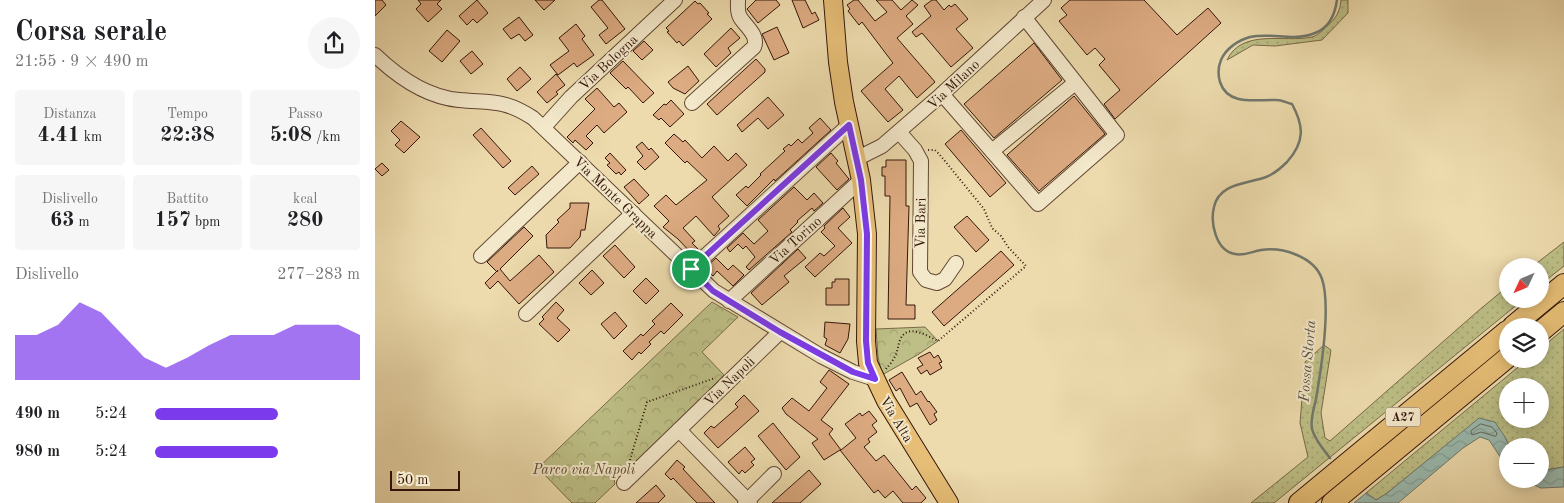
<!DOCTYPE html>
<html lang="it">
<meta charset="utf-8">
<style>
:root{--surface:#fff;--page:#f6f6f6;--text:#202124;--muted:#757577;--accent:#7c3aed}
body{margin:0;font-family:"Old Standard TT",serif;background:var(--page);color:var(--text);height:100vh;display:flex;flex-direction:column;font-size:19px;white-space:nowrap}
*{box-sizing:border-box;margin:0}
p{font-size:16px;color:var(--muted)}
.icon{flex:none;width:28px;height:28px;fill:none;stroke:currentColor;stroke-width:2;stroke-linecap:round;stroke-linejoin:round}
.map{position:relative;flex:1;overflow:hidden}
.details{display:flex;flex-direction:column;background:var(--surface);width:375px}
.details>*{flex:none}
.needle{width:32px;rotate:226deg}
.tools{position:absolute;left:1124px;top:258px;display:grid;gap:10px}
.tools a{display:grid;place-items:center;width:50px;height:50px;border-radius:50%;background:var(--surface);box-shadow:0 2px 12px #0003;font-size:25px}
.scale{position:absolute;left:15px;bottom:12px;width:70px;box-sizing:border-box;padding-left:5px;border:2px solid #34160a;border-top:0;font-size:14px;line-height:18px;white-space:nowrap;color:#34160a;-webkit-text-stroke:4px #f3e8ca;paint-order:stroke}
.pin{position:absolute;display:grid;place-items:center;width:42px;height:42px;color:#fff;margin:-21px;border:2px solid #fff;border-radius:50%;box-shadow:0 1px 5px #0007}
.round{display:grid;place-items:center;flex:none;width:52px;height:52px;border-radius:26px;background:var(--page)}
.overview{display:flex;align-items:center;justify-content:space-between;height:85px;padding:0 15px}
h1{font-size:28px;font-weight:700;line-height:38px}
.figures{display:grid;grid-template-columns:repeat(3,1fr);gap:8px;height:85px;padding:5px 15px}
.figures div{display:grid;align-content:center;border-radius:5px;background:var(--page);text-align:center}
.figures b{font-size:21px;font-weight:700}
.figures small{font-size:14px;font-weight:400}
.figures p{font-size:14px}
.chart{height:140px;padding:10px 15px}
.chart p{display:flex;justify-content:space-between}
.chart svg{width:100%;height:90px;margin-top:5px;fill:var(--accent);opacity:.7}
ul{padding:0 15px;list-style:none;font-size:16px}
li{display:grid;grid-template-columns:80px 60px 1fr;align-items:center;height:38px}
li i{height:12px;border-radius:6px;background:var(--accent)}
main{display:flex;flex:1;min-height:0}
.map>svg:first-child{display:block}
</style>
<main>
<section class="details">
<div class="overview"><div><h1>Corsa serale</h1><p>21:55 · 9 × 490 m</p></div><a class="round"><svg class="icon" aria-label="share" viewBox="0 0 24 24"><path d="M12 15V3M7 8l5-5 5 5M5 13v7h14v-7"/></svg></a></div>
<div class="figures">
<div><p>Distanza</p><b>4.41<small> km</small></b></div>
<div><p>Tempo</p><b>22:38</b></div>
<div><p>Passo</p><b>5:08<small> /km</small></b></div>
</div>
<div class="figures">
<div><p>Dislivello</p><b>63<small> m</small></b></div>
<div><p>Battito</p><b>157<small> bpm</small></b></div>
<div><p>kcal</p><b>280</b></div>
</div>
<div class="chart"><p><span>Dislivello</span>277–283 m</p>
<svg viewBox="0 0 160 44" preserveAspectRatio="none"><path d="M0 44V22L10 22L20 17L30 6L40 11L50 22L60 33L70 38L80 33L90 27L100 22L110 22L120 22L130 17L140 17L150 17L160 22V44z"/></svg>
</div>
<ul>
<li><b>490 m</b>5:24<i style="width:60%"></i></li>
<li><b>980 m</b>5:24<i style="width:60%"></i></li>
</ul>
</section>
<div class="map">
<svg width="1189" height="503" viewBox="0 0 1189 503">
<defs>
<pattern id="grass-dots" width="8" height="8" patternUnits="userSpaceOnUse" patternTransform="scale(1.25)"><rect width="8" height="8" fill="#bdbf86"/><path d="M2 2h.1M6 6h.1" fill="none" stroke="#a3a372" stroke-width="1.8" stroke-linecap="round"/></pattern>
<pattern id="park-crowns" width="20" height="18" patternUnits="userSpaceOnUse" patternTransform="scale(1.25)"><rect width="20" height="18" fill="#bdbf86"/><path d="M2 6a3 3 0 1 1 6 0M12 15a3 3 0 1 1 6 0" fill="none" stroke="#a3a372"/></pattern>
<pattern id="water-waves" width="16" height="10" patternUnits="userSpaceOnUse" patternTransform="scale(1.25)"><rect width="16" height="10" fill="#9abaaf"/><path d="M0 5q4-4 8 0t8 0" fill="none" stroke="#859f95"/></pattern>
</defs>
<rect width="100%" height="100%" fill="#eddbad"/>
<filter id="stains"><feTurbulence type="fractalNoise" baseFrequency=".004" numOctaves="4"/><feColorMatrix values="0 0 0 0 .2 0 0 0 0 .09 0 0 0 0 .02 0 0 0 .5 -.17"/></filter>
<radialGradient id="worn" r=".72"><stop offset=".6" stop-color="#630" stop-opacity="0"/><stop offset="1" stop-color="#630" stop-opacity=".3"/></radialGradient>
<g fill="url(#grass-dots)" stroke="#786a48" fill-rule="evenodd">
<path d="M966,0H973V13L947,40L900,46L878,45L852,60C867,28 910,43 937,37C942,36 948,30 952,26C961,19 965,11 966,0Z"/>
<polygon points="1189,242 1189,266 1165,285 1165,266 1158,266"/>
<polygon points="1132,287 1132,299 1149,299 899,503 876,503 933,457 925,423 930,362 949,345 956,350 946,413 950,438 955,441 1103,311"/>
<path d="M1189,329V467L1165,471V446H1134L1130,437L1104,419L1011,494L1001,500L991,493L1153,359H1165V349ZM1132,386H1165V419H1132Z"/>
</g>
<g fill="url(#park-crowns)" stroke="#786a48">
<polygon points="337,302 363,317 327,352 349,375 252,472 242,473 239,479 240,484 220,503 197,503 163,468"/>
<polygon points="550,327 563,341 544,354 507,375 503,357 501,329"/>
</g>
<g fill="url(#water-waves)" stroke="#71786d">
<polygon points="1104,418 1120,422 1130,437 1134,446 1132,446 1132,467 1114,440 1105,437 1088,448 1023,503 979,503 991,493 1001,500 1011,494"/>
<polygon points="1189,467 1189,487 1166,488 1145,479 1165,479 1165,471"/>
</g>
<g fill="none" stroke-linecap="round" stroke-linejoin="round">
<polygon stroke="#67685c" stroke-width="1" points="1106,424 1117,427 1122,433 1121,436 1119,436 1106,432 1097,435 1096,431"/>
<path stroke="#71786d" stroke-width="2.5" d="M955,458C948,449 940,440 937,429C935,419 939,409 941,399C946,370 956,306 947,279C939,256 907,247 886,250C876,252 869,256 860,254C841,251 835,223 839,207C844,183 872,184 891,177C899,174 906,168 912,162C930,142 929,126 917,104C912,103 907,100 902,100C883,99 853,107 845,82C843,75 843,67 846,60C851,48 864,40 875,37C896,32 920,42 940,33C954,28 960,14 962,0"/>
</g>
<g fill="#ddab82" stroke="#34160a">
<polygon points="0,0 7,0 11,5 0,16"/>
<polygon points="43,0 66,0 62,4 67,9 53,22 41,9 46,4"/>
<polygon points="102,0 113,13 102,23 98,19 92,25 84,16"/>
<polygon points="160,0 180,0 169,10"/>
<polygon points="224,0 227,0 250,29 231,44 224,35 233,28 216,7"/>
<polygon points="381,0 401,0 405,5 383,23 372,9"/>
<polygon points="417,0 430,0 437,14 440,12 444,20 428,28"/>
<polygon points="479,0 483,0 500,21 512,12 501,0 517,0 526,10 537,0 543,5 531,16 538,24 522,38 560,82 542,98 524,76 510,89 528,110 513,122 486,91 518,63 487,22 484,25 473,11 475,9 472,5"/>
<polygon points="557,0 561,0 569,10 574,5 576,7 580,4 593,19 581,29 598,48 576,67 547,33 541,37 537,32 556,16 549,6"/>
<polygon points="695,0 769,0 802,35 833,8 846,23 740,119 729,104 745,90 724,65 730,59 720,48 712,55 684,21 692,15 686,8"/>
<polygon points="320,1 323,4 325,3 334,13 332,14 337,19 308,46 304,41 302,43 292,32 294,31 291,28"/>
<polygon points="144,17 158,35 150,41 144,34 136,39 128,29"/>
<polygon points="201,24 210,36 207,39 219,55 202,67 199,63 183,75 175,65 194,51 184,38"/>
<polygon points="402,27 414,53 399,60 387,34"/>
<polygon points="356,28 365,38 353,48 356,53 341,67 329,54"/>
<polygon points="72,30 85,41 67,62 54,51"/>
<polygon points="269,41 278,50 267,60 258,51"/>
<polygon points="659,43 687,80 619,138 589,104"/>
<polygon points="97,51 108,64 96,74 85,61"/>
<polygon points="381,59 390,69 390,72 342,115 332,104"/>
<polygon points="248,61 279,93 268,103 253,87 251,89 235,73"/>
<polygon points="313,66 324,81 310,94 298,88 293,82"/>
<polygon points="145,67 156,79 142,91 132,79"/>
<polygon points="181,74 190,85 181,92 183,94 172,103 162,92"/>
<polygon points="222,88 239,107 244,103 252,112 229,133 222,125 211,136 218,143 211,150 200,140 198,143 192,137 220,109 210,99"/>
<polygon points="699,96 730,134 664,191 632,155"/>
<polygon points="393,97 409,115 393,129 383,118 367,132 362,125"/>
<polygon points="296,100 309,114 295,127 286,118 284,120 278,115 289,104 291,105"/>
<polygon points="445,118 456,130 400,181 399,179 372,206 361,195 371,186 373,188 386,175 385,174 410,151 408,149 414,144 416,146 423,139 427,143 438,133 434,128"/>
<polygon points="26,121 45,137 29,153 20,145 25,140 16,131"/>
<polygon points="106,128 136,161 128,168 98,135"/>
<polygon points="586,130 631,183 615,197 570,144"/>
<polygon points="299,134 308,142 310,140 327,158 339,146 353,161 361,153 372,165 337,197 354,216 343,226 345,229 339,236 321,216 308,228 320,241 317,243 324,250 318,255 303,239 288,227 294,221 279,206 291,195 301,205 332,180 312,161 310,163 290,143"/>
<polygon points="267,142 274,150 276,148 284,157 270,170 262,162 268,156 261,147"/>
<polygon points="235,153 251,170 246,175 244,172 241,174 232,165 235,163 230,158"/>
<polygon points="456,153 463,161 461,163 474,179 462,190 441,167"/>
<polygon points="511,160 531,160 531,206 534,206 531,305 540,305 540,319 513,319 515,196 510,196 510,176 507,176 507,167 511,167"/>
<polygon points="7,163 14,170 7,176 0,169"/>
<polygon points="157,166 164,174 140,195 133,188"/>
<polygon points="259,179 274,195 264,204 249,187"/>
<polygon points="419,187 432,200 439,193 448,203 439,211 437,208 422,221 423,222 415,230 417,232 374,270 371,267 380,257 371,246 368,249 363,244 355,252 352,248 368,233 379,244 393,231 383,220"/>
<polygon points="195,203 214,203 210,230 206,230 205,237 195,248 172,248 171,235 184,222 182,220 195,208"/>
<polygon points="468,208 475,217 463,228 477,243 440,277 430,267 445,253 449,256 460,246 446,232 450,228 449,226"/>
<polygon points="592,216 614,240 601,252 579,227"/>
<polygon points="149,227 158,236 125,269 135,281 164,255 179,272 144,304 123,281 115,289 110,283 123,270 122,272 112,262"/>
<polygon points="240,245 260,267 249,278 228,256"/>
<polygon points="423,249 431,258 409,276 414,282 387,305 376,293"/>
<polygon points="626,251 639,265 569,326 557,312"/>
<polygon points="341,258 353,270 358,265 369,275 358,286 342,271 338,276 330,268"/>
<polygon points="217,270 229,283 216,295 204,283"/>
<polygon points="271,278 284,291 271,304 258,291"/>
<polygon points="460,279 474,279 474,305 451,305 451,288 457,288 457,282 460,282"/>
<polygon points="181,302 189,310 182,318 195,330 183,342 164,324 169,319 167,317"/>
<polygon points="296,303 308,315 289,334 286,331 274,342 276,344 266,354 264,352 257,360 248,351 266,334 268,336 280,324 277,321"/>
<polygon points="240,312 252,326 239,339 226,324"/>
<polygon points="450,322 475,324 473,339 465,353 450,345 452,339 449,337"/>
<polygon points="555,352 559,358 563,355 567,362 564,363 567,368 555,375 552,370 546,374 542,368 548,365 543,358"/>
<polygon points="454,370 474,384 446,420 458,429 454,434 466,450 481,438 470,424 485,413 487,416 494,411 502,421 497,425 502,432 493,439 495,442 489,447 501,461 509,455 537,490 541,486 551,498 546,503 528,503 518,491 510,498 503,490 499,493 465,450 449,460 437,443 443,439 411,414 407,408 417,398 434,411 452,388 445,382"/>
<polygon points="527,372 541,395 546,391 553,402 554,401 562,412 559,414 562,420 555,425 542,403 535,407 525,388 521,391 514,380"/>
<polygon points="369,395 384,411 343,448 329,433 336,426 339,428 363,407 360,404"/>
<polygon points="398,423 425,457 411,470 383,436"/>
<polygon points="370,447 380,459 376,462 379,465 370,473 367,470 364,474 353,462"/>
<polygon points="302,460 310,467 308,469 340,503 322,503 298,478 296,480 290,474"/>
<polygon points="434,470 446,484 425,503 397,503"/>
<polygon points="281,485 290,496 283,503 261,503"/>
</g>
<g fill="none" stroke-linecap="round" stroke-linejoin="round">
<g stroke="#624733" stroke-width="16">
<g id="minor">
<path d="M0,55C23,77 51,97 84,100C116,103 129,99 158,118L339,291L446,356L478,372L500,379"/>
<polyline points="567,94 663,204 742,135 649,17"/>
<path d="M317,103L379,47C384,35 370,26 365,17C362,12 363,6 363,0"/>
<polyline points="169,127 196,97 300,0"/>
<polyline points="524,132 540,150 546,161 545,272 551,280 562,283 570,279 581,263"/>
<polyline points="617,151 700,83"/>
<polyline points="481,159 507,146 567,94 669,0"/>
<polyline points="106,256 205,162"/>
<polyline points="316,269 474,125"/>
<polyline points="354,301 486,180"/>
<polyline points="151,314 258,213"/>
<polyline points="304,430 375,503"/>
<polyline points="249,483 405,332"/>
<polyline points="370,503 399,474"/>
</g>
</g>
<g stroke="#34160a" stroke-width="20">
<polyline id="major" points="458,0 463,62 469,102 486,180 492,234 491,341 493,363 511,401 574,503"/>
</g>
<g stroke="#34160a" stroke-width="22">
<g id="highway">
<polyline points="1138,326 1189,284"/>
<polyline points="1165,332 1189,312"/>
<polyline points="924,503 1132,331"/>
<polyline points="957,503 1132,358"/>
</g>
</g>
<g stroke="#34160a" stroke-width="2" stroke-dasharray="1 2.5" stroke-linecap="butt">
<path d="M511,369C514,365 518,361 520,356C523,351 523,345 525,340C532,323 551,335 563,341L651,266L633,247L626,236L617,228L609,209L565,155L560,150H552"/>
<polyline points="255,460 272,402 340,378"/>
</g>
<use href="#minor" stroke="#f3e8ca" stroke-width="14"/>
<use href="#major" stroke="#e6be76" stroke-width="18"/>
<use href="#highway" stroke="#e6be76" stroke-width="20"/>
</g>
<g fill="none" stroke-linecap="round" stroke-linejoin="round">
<g stroke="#fff" stroke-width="10">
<polygon id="route" points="474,125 486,180 492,234 491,341 493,363 500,379 478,372 405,332 338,291 316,269"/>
</g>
<use href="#route" stroke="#7c3aed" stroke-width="6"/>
</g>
<g text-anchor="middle" stroke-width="4" stroke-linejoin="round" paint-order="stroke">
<rect fill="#f3e8ca" stroke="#6d5544" stroke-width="1" x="1010.5" y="407.5" width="35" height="19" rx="4"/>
<g font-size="12" font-weight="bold" fill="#34160a">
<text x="1028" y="421">A27</text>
</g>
<g font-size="14" fill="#34160a" stroke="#f3e8ca">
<text transform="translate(233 62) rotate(-43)" y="5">Via Bologna</text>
<text transform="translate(578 84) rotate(-43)" y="5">Via Milano</text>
<text transform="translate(241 197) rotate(44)" y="5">Via Monte Grappa</text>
<text transform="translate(545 223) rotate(-89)" y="5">Via Bari</text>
<text transform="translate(420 240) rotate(-42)" y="5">Via Torino</text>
<text transform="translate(354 381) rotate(-44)" y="5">Via Napoli</text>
<text transform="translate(522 419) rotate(59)" y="5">Via Alta</text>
</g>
<g font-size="14" font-style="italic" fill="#5d492f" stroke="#f3e8ca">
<text x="209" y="474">Parco via Napoli</text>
</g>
<g font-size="15" font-style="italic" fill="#584f44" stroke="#f3e8ca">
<text transform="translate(932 361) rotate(-85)" y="5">Fossa Storta</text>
</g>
</g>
<rect width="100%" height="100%" filter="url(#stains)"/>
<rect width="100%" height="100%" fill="url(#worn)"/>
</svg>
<div class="tools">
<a><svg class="needle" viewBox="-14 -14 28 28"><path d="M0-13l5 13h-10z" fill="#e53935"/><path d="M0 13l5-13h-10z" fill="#757577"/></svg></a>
<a><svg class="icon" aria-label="layers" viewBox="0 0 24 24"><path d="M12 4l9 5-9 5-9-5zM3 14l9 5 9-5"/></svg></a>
<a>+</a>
<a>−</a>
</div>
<div class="scale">50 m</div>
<div class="pin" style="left:316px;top:269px;background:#1e9e55"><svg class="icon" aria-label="arrive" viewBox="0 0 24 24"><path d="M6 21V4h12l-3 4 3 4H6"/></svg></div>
</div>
</main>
